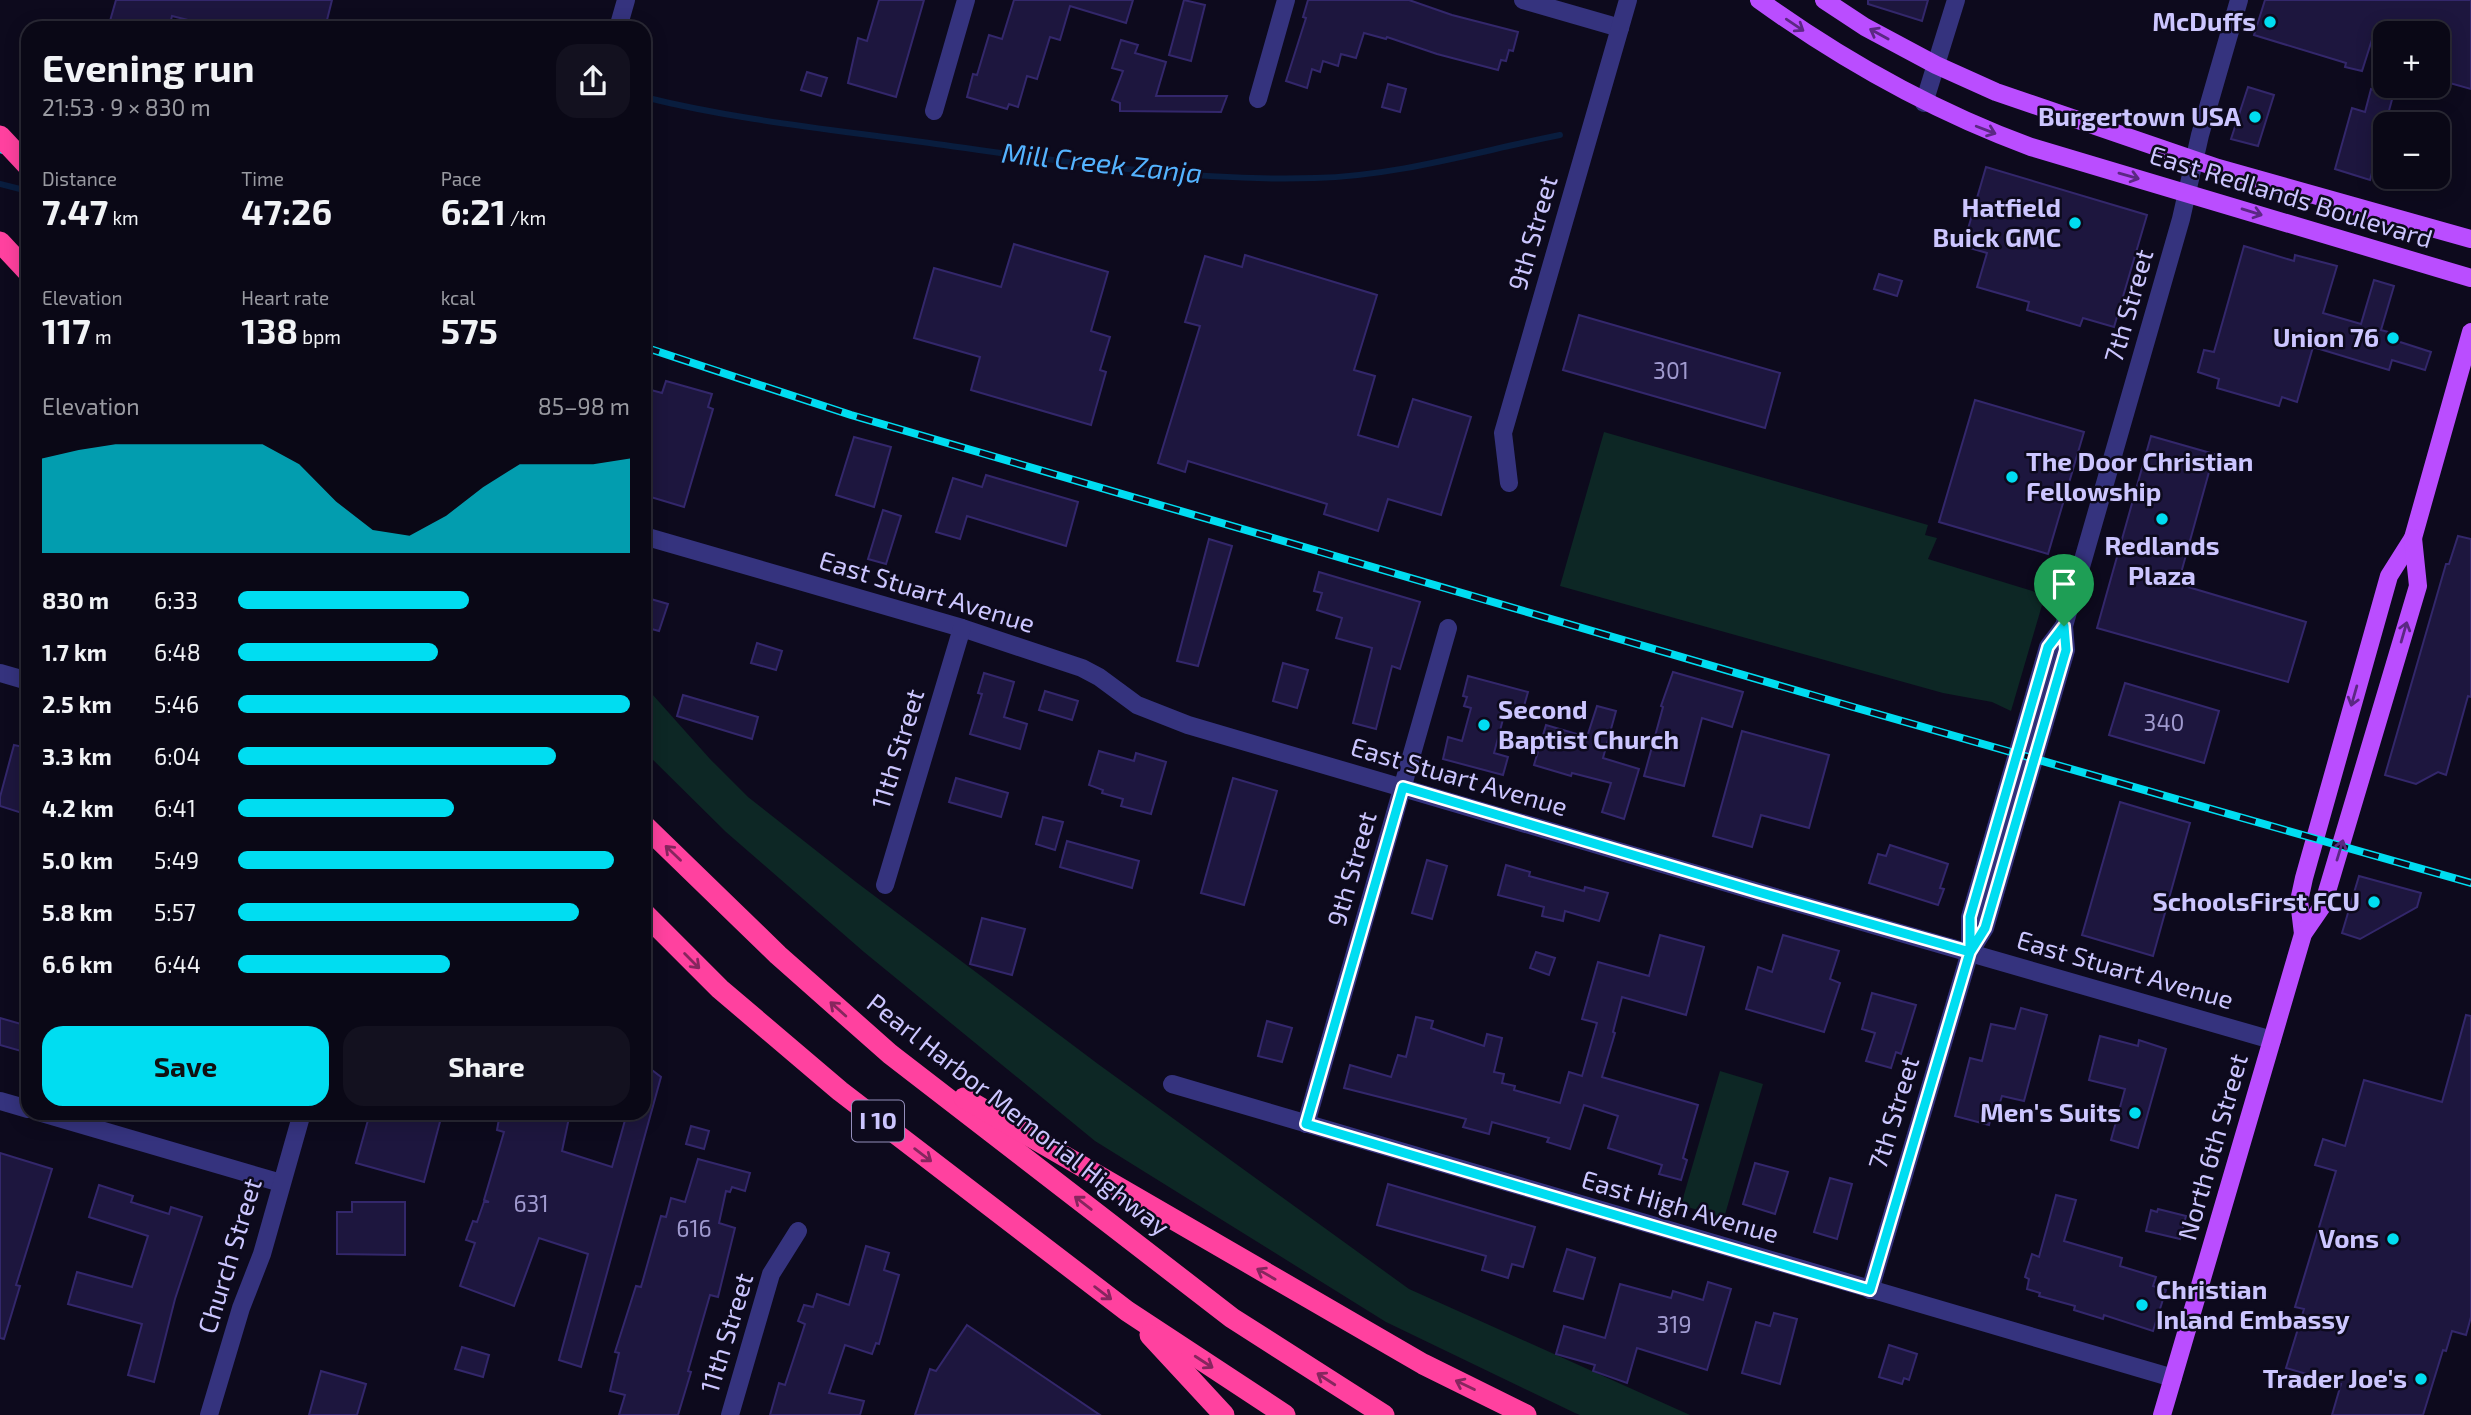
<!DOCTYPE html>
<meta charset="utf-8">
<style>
:root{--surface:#0a0816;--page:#13111f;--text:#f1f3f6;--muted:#999aa1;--line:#2a2935;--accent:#00ddf1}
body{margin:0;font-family:"Exo 2",sans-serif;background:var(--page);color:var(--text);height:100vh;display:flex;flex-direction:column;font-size:26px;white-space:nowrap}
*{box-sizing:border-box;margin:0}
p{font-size:23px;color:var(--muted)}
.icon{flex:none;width:38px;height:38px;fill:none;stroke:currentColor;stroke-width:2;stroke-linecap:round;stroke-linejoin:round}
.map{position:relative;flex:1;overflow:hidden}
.details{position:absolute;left:21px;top:21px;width:630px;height:1099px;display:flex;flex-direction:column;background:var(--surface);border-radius:21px;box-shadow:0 4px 18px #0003,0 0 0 2px var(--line)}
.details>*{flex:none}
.fabs{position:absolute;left:2373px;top:21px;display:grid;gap:14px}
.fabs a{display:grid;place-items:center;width:77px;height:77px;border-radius:14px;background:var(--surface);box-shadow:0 4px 18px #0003,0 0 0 2px var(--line);font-size:35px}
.pin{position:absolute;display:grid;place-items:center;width:60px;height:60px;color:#fff;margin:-72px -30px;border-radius:50% 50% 50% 0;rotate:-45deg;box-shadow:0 0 7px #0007}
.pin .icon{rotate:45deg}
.round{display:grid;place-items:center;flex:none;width:74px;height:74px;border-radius:21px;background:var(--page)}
.overview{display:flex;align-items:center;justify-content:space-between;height:119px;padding:0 21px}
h1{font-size:38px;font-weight:700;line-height:52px}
.figures{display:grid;grid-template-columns:repeat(3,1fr);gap:10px;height:119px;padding:7px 21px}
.figures div{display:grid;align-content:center}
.figures b{font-size:35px;font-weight:700}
.figures small{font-size:19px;font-weight:400}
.figures p{font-size:19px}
.chart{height:196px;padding:14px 21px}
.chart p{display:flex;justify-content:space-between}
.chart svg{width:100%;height:126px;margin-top:7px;fill:var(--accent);opacity:.7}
.cta{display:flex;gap:14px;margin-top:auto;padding:14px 21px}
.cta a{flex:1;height:80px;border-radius:21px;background:var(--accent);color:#111;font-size:28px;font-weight:700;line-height:80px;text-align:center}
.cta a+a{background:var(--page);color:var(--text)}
ul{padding:0 21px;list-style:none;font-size:23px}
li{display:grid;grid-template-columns:112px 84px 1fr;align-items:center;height:52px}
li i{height:18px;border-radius:9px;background:var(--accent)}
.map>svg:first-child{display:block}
</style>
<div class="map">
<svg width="2471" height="1415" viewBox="0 0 2471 1415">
<rect width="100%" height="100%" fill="#0d0a1d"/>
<g fill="#0d2725">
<polygon points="1604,432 1928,525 1925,535 1937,538 1928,559 2045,595 2011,711 1992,702 1943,693 1560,586"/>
<polygon points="644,685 710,759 748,797 856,882 1098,1064 1409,1289 1690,1415 1580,1415 1575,1413 1386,1322 1095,1141 864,952 726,832 644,751"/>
<polygon points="1720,1071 1763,1084 1724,1218 1681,1205"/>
</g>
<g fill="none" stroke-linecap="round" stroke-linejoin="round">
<g stroke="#091d3e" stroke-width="6">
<path d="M644,97C740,121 838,130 936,144C1060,161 1190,182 1315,178C1398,176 1479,151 1560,135"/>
<polyline points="0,184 28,191"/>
</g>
</g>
<g fill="#1d163e" stroke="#33276b" stroke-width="2">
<polygon points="116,0 332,0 325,28 220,28 172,16 169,28 108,28"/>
<polygon points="879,0 924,0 896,97 848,83 858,38 867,41"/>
<polygon points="1014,0 1133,0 1126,23 1070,6 1060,40 1050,37 1037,79 1027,76 1018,107 1009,104 1007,109 967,97 973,74 977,75 989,35 1002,39"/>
<polygon points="1184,0 1205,5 1191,61 1169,55"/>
<polygon points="1308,0 1409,0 1452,15 1518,32 1513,51 1509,50 1506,61 1501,60 1498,70 1437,54 1387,37 1386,39 1364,33 1356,58 1341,54 1338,66 1323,61 1320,72 1312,69 1307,88 1286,81 1306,18 1303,17"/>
<polygon points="1868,0 1928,0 1922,21 1868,4"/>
<polygon points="2265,0 2471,0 2471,89 2439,80 2445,56 2438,54 2438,33 2408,33 2377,24 2362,71 2345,67 2346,63 2254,35"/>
<polygon points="1121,40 1138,45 1135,53 1166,62 1156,96 1227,96 1221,112 1120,111 1120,103 1112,100 1123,71 1112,68"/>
<polygon points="807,72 827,78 821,96 801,90"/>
<polygon points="1388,84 1406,89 1400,112 1382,107"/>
<polygon points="2248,87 2274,95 2258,146 2231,139"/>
<polygon points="2371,89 2393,96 2370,180 2335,169 2352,108 2365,112"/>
<polygon points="1986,167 2147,215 2114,327 2083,318 2080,326 2027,310 2029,302 1977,287 1987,253 1963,246"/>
<polygon points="1014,244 1108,272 1091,331 1110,337 1100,370 1106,372 1091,425 971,390 980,357 914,338 934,268 1001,287"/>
<polygon points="2244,246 2294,261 2295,255 2337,266 2323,313 2361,324 2374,280 2394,286 2381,330 2399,335 2397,341 2431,352 2425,370 2392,360 2389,370 2313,347 2297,402 2282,397 2279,406 2217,388 2219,379 2198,372 2204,350 2214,352"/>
<polygon points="1245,255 1377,295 1354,370 1375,376 1358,435 1398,447 1413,399 1471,417 1441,515 1388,499 1378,531 1324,514 1327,504 1188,461 1185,472 1158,463 1200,326 1185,322 1205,256 1242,267"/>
<polygon points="1879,274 1902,281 1897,296 1874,289"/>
<polygon points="1579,315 1780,373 1765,428 1563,370"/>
<polygon points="666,381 712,394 708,407 713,409 684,507 644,495 644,388 662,393"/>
<polygon points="1975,400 2084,432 2048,554 1939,522"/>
<polygon points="2151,436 2214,454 2178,584 2306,622 2288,682 2097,628"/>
<polygon points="854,437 891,447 874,507 836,495"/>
<polygon points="986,475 1078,502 1066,546 967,516 960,539 936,532 953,478 982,487"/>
<polygon points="883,510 901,516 886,564 868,559"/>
<polygon points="2458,536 2471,539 2471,697 2468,696 2446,775 2438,772 2416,784 2385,775 2446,564 2449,564"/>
<polygon points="1209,539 1232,546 1198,666 1177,661"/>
<polygon points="1319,572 1420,602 1400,669 1392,666 1376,729 1353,723 1372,648 1336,638 1342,618 1317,610 1322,593 1314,591"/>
<polygon points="644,597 668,604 659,631 644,627"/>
<polygon points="757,643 782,651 776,670 751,663"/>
<polygon points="1283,663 1308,670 1297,708 1273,701"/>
<polygon points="1673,672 1743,692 1732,727 1702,718 1684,786 1644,776 1663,707 1661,706"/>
<polygon points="984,673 1014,682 1004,717 1027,724 1020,749 970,734 982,694 978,693"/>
<polygon points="1468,676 1528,692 1522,713 1506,708 1494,753 1508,757 1503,775 1443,759 1448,737 1462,741 1471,708 1464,706 1467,697 1463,696"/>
<polygon points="2125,683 2219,711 2204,763 2109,735"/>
<polygon points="1045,691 1078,701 1072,720 1039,710"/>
<polygon points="683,695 758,717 752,739 677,716"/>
<polygon points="1597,706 1616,711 1603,758 1639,769 1624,819 1602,812 1611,783 1572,773 1571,776 1534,765 1546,725 1587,737"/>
<polygon points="1742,731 1829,755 1809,828 1761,815 1752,847 1713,836"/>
<polygon points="14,745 28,748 28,815 0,806 0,797"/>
<polygon points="1099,751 1134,761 1136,753 1166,762 1151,814 1121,806 1123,799 1102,793 1103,790 1089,785"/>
<polygon points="956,778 1008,793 1001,817 949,802"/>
<polygon points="1233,778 1277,791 1244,905 1201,893"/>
<polygon points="2120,802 2190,823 2153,956 2082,935"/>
<polygon points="1043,817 1063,822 1055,850 1036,844"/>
<polygon points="1067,841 1139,861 1132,888 1060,867"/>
<polygon points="1890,845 1948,864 1940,888 1944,889 1938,905 1869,883 1878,854 1886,856"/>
<polygon points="1427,860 1447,866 1432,919 1412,913"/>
<polygon points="1506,865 1530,872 1529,876 1584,891 1585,887 1608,893 1599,921 1565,911 1563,921 1542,916 1544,907 1498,895"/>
<polygon points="2359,876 2421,893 2417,907 2360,939 2342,933"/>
<polygon points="982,918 1025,929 1012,975 970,964"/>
<polygon points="1660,935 1704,947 1686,1015 1622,997 1613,1032 1615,1033 1602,1077 1698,1105 1683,1158 1687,1160 1681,1180 1659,1174 1662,1165 1608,1148 1618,1116 1584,1105 1570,1149 1547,1142 1549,1138 1492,1122 1489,1134 1463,1127 1466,1119 1344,1088 1350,1065 1391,1077 1398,1055 1406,1057 1416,1017 1433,1021 1431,1028 1484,1046 1487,1034 1502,1038 1494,1072 1504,1074 1502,1083 1515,1086 1514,1090 1560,1103 1569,1072 1582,1076 1597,1023 1582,1019 1598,962 1649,976"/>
<polygon points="1783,935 1839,951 1830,979 1840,983 1824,1032 1746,1009 1758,967 1772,972"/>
<polygon points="1536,952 1555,958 1549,975 1530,968"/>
<polygon points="1872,993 1916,1005 1901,1054 1896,1052 1891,1068 1866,1061 1875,1033 1862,1029"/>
<polygon points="2021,1008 2047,1015 2024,1101 2002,1096 1995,1118 1991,1117 1989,1125 1955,1116 1970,1058 1982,1061 1991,1024 2015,1029"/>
<polygon points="2466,1015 2471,1016 2471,1317 2466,1335 2452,1331 2446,1351 2443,1350 2423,1415 2332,1415 2341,1384 2286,1368 2304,1309 2295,1307 2336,1171 2315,1165 2323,1139 2345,1146 2364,1080 2442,1102"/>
<polygon points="0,1018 28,1026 28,1053 0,1045"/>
<polygon points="1267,1021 1292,1028 1282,1062 1258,1056"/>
<polygon points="2100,1036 2138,1046 2139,1040 2166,1049 2138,1148 2111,1140 2125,1089 2089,1080"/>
<polygon points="644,1064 661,1077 581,1367 559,1360 588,1254 539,1238 514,1306 460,1286 475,1243 466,1240 473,1221 477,1222 484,1202 489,1202 484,1200 504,1132 497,1130 500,1113 570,1113 562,1151 612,1167 627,1113 644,1113"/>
<polygon points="370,1113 425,1113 441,1118 424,1182 356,1163"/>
<polygon points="691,1126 709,1131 704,1149 686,1144"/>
<polygon points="0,1153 52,1169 16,1285 20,1286 4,1339 0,1338"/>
<polygon points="698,1159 750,1173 745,1191 732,1187 730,1192 726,1191 719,1223 735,1228 718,1297 710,1295 688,1371 691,1372 678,1415 619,1415 625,1395 610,1391 619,1353 615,1352 636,1286 641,1287 661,1216 666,1217 671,1198 685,1202"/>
<polygon points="1755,1163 1788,1172 1775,1214 1743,1204"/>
<polygon points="1830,1178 1852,1184 1837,1239 1814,1232"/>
<polygon points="1388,1184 1535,1227 1523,1267 1512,1264 1508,1278 1482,1270 1486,1256 1377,1225"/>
<polygon points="99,1185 133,1196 131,1202 169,1214 171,1207 202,1217 175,1299 154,1382 128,1375 142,1324 68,1304 77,1272 132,1287 148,1236 89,1217"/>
<polygon points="2056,1195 2076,1200 2064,1241 2122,1258 2120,1266 2156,1277 2153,1286 2166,1290 2153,1331 2104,1315 2103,1319 2074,1310 2075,1306 2039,1296 2040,1293 2027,1289 2029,1279 2025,1277 2032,1254 2039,1257"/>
<polygon points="352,1202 405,1202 405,1255 337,1254 337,1212 352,1212"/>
<polygon points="2158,1209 2186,1216 2180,1239 2146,1231 2151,1210 2157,1212"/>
<polygon points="866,1246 889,1253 884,1270 899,1275 879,1344 876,1343 872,1354 845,1345 829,1393 864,1401 860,1415 770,1415 779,1383 785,1385 805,1324 798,1321 804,1305 813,1307 817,1294 849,1305"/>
<polygon points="1567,1249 1595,1258 1583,1299 1554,1291"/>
<polygon points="1708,1282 1731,1289 1707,1370 1637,1348 1627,1383 1593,1371 1595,1365 1556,1354 1564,1326 1605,1338 1620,1284 1671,1298 1673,1291 1703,1300"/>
<polygon points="1774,1313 1797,1319 1780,1384 1742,1373 1756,1322 1770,1326"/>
<polygon points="967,1325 1100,1415 915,1415 930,1369 936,1371"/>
<polygon points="1889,1345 1917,1354 1909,1380 1904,1378 1902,1384 1879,1377"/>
<polygon points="462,1347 489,1355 483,1377 455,1369"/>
<polygon points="321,1371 366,1384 357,1415 309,1415"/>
</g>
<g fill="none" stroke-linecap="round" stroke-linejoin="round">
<g stroke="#35337e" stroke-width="18">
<polyline points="1523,0 1620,28"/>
<polyline points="618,28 626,0"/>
<polyline points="1258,99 1286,0"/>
<polyline points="1924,103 1956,0"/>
<polyline points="934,111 966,0"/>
<polyline points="1509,483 1503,433 1628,0"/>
<polyline points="644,536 962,628 1082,668 1099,677 1137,705 1188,725 1758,892 2272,1040"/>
<polyline points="0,673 28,681"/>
<polyline points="885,885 962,628"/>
<polyline points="1970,952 1970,917 2048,647 2064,626"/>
<polyline points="1172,1084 2173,1378"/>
<polyline points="0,1101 28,1109"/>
<polyline points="42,1113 281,1183"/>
<polyline points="1306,1124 1448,628"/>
<polyline points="1870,1290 1970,952 1985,928 2066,650 2064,626 2181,219 2200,135 2239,0"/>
<polyline points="209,1415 241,1308 262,1254 302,1113"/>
<polyline points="730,1415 771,1274 798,1231"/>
</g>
<g stroke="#ba4dff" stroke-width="18">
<path d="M1759,0C1844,61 1933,111 2031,147L2471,278"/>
<polyline points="1824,0 1865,27 1936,65 1996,92 2218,168 2471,239"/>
<polyline points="2303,934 2299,901 2304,878 2389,576 2413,538 2471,332"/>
<polyline points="2162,1415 2303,934 2323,905 2418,586 2413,538"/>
</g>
<g stroke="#ff419f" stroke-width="21">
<polyline points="0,242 28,272"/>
<polyline points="644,825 778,955 890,1054 1232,1318 1384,1415"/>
<polyline points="644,913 720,989 840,1091 1127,1311 1285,1415"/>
<polyline points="964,1098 1423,1364 1526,1415"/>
<polyline points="1150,1335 1224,1415"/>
</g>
<g stroke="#00ddf1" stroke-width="8">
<g id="rail">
<polyline points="0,149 28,157"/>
<polyline points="644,347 851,415 1853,707 2471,883"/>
</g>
</g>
<use href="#rail" stroke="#0d0a1d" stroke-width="5" stroke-dasharray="16" stroke-linecap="butt"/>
<polyline stroke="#ff419f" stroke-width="21" points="0,136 28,166"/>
</g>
<defs><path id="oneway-shaft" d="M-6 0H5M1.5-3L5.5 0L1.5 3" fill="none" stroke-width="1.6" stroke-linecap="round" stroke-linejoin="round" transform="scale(1.75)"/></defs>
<g stroke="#5b2883">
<use href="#oneway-shaft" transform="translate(1795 25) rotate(34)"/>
<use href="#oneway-shaft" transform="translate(1879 34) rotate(-151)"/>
<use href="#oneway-shaft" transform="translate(1986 130) rotate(21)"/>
<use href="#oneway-shaft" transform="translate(2129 176) rotate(16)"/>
<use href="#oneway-shaft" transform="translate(2252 212) rotate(17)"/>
<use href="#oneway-shaft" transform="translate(2404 632) rotate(-74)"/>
<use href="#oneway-shaft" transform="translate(2354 696) rotate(106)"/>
<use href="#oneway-shaft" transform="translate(2340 850) rotate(-73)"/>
</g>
<g stroke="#86265e">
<use href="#oneway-shaft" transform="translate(673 853) rotate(-136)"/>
<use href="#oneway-shaft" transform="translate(692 961) rotate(45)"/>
<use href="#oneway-shaft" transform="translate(838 1009) rotate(-138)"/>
<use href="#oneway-shaft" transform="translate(923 1155) rotate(37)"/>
<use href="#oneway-shaft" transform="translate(1083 1203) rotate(-142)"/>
<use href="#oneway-shaft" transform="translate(1266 1274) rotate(-150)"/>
<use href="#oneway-shaft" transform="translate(1103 1293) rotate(37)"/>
<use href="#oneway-shaft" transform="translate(1204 1362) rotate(33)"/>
<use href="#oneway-shaft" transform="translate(1326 1379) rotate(-147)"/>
<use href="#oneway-shaft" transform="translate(1465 1385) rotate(-154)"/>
</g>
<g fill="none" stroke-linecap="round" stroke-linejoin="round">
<g stroke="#fff" stroke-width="14">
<polyline id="route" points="2064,626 2066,650 1985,928 1970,952 1758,892 1403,787 1306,1124 1870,1290 1970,952 1970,917 2048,647 2064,626"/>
</g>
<use href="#route" stroke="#00ddf1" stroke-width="9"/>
</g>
<g fill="#00ddf1" stroke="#0d0a1d" stroke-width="2.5">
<circle cx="2270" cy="22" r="7"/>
<circle cx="2255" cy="117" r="7"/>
<circle cx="2075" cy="223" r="7"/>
<circle cx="2393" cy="338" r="7"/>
<circle cx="2012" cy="477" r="7"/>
<circle cx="2162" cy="519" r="7"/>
<circle cx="1484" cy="725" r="7"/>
<circle cx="2374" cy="902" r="7"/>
<circle cx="2135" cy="1113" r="7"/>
<circle cx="2393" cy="1239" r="7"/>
<circle cx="2142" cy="1305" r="7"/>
<circle cx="2421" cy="1379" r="7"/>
</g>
<g text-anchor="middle" stroke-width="5" stroke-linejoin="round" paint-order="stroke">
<g font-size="23" fill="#a09acf">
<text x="1671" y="379">301</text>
<text x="2164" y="731">340</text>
<text x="531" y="1212">631</text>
<text x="694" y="1237">616</text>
<text x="1674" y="1333">319</text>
</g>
<rect fill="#0d0a1d" stroke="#938ebb" stroke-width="2" x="852" y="1100.5" width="52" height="41" rx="5"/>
<g font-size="24" font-weight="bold" fill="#ccc6ff">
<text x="878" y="1129">I 10</text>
</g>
<g font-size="26" font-weight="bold" fill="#ccc6ff" stroke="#0d0a1d" text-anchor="end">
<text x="2256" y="31">McDuffs</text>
<text x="2241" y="126">Burgertown USA</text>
<text x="2061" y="217">Hatfield<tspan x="2061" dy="30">Buick GMC</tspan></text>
<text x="2379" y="347">Union 76</text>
<text x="2026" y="471" text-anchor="start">The Door Christian<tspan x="2026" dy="30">Fellowship</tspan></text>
<text x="2162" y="555" text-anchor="middle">Redlands<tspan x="2162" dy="30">Plaza</tspan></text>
<text x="1498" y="719" text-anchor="start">Second<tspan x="1498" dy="30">Baptist Church</tspan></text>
<text x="2360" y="911">SchoolsFirst FCU</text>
<text x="2121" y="1122">Men's Suits</text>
<text x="2379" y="1248">Vons</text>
<text x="2156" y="1299" text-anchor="start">Christian<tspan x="2156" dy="30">Inland Embassy</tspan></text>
<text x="2407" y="1388">Trader Joe's</text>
</g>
<g font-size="26" fill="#ccc6ff" stroke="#0d0a1d">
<text transform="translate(2291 197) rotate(17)" y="9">East Redlands Boulevard</text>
<text transform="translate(1533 233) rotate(-74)" y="9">9th Street</text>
<text transform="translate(2129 306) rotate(-74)" y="9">7th Street</text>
<text transform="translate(927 592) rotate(17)" y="9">East Stuart Avenue</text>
<text transform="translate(898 749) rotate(-73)" y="9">11th Street</text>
<text transform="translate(1459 777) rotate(16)" y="9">East Stuart Avenue</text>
<text transform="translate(1352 869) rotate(-74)" y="9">9th Street</text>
<text transform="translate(2125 970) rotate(16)" y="9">East Stuart Avenue</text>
<text transform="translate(1894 1113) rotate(-73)" y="9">7th Street</text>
<text transform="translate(1018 1115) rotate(38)" y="9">Pearl Harbor Memorial Highway</text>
<text transform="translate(2213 1147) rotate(-74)" y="9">North 6th Street</text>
<text transform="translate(1680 1207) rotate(16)" y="9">East High Avenue</text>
<text transform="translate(230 1256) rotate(-73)" y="9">Church Street</text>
<text transform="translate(727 1333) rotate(-73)" y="9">11th Street</text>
</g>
<g font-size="28" font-style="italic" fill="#54b3ff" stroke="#0d0a1d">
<text transform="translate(1102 163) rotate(6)" y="10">Mill Creek Zanja</text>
</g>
</g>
</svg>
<div class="fabs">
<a>+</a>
<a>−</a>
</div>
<div class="pin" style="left:2064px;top:626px;background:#1e9e55"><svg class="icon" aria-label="arrive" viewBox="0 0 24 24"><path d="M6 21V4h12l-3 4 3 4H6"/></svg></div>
<section class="details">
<div class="overview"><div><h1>Evening run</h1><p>21:53 · 9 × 830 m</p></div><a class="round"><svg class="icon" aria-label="share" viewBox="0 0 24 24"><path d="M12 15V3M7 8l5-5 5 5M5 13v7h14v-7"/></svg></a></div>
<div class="figures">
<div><p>Distance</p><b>7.47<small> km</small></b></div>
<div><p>Time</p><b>47:26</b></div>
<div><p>Pace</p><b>6:21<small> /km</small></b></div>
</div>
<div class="figures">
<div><p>Elevation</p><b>117<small> m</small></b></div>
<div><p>Heart rate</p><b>138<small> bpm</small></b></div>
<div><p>kcal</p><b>575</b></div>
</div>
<div class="chart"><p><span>Elevation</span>85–98 m</p>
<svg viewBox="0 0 160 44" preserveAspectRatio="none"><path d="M0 44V11L10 8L20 6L30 6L40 6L50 6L60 6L70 13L80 26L90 36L100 38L110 31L120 21L130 13L140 13L150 13L160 11V44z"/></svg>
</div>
<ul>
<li><b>830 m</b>6:33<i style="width:59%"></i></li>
<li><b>1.7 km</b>6:48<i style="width:51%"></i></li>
<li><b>2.5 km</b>5:46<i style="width:100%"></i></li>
<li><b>3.3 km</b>6:04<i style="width:81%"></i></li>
<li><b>4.2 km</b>6:41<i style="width:55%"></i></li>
<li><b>5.0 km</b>5:49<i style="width:96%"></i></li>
<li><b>5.8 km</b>5:57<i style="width:87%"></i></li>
<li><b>6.6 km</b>6:44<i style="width:54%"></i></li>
</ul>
<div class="cta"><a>Save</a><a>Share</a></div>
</section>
</div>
